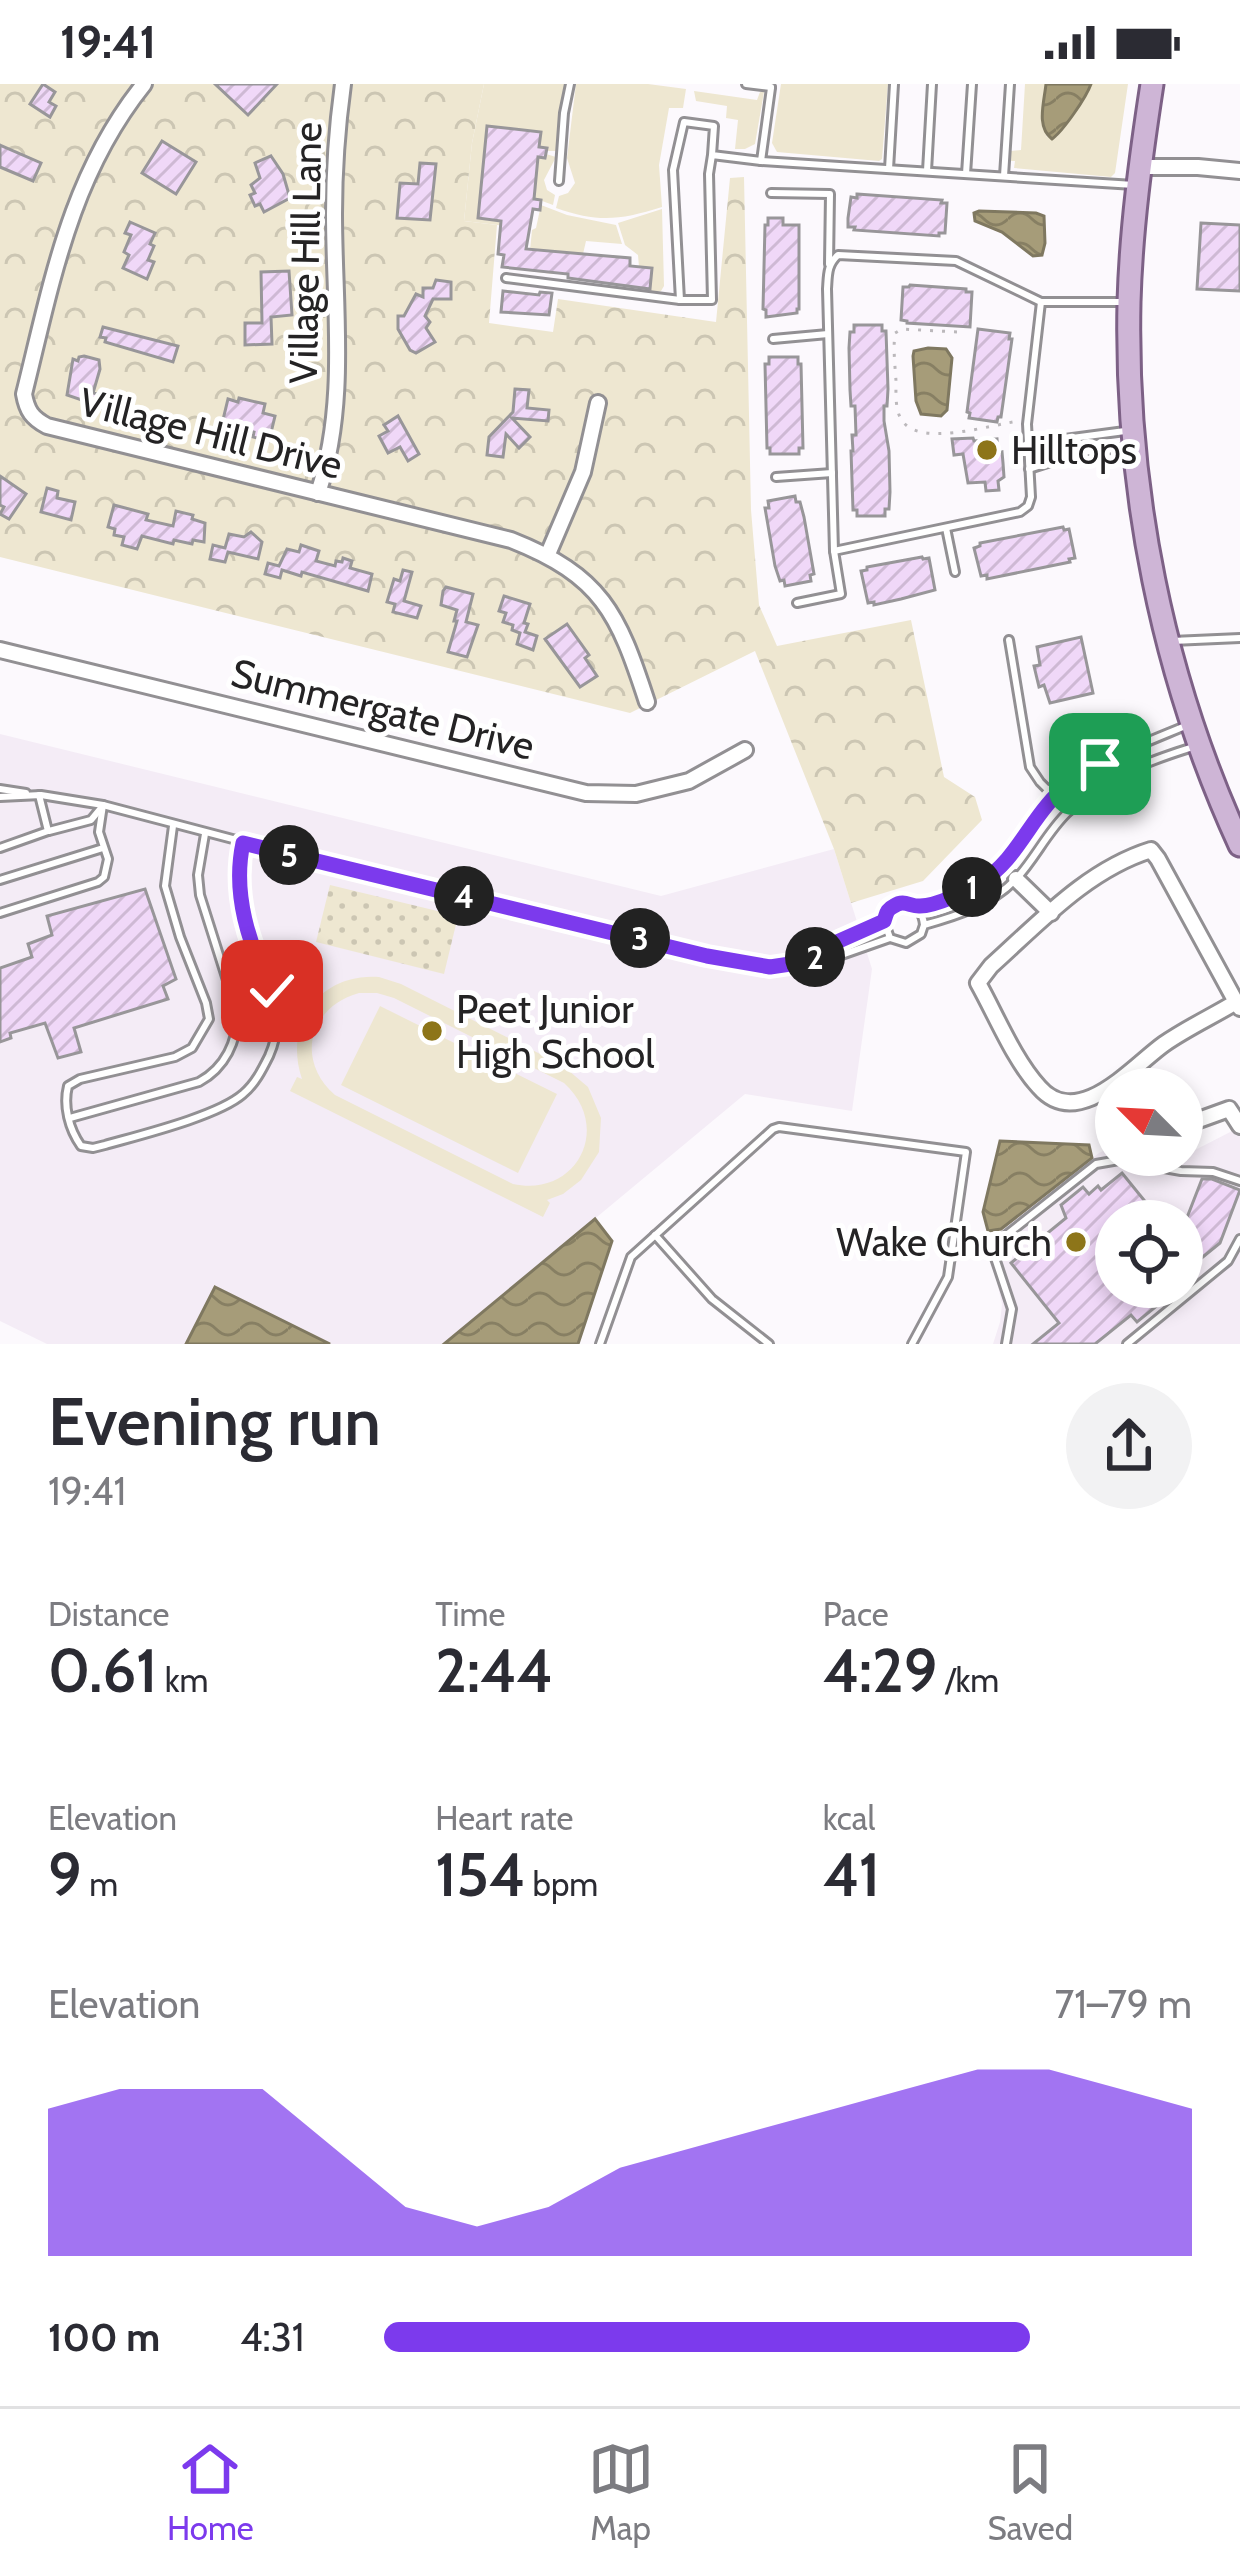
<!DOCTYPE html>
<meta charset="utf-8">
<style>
:root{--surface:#fff;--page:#f2f2f3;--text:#2b2b33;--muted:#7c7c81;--line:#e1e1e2;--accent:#7c3aed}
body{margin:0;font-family:Cabin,sans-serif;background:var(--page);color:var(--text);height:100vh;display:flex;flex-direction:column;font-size:45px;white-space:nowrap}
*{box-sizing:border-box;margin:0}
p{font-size:39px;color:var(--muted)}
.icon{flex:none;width:66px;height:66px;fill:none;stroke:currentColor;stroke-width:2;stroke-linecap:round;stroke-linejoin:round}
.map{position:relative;height:1260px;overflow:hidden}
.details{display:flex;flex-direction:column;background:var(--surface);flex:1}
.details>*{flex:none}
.needle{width:78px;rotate:294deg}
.controls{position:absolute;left:1095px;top:984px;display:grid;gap:24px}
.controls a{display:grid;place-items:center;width:108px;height:108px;border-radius:50%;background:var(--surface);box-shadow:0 6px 18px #0003;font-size:60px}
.pin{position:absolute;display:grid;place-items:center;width:102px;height:102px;color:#fff;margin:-51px;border-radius:24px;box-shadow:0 6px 18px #0006}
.km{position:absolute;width:60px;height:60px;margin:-30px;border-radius:50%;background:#222;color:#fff;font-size:33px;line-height:60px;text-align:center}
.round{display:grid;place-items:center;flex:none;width:126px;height:126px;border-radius:63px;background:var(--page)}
.summary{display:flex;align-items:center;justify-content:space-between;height:204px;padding:0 48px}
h1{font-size:66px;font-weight:600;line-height:90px}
.figures{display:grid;grid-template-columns:repeat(3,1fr);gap:18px;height:204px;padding:12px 48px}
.figures div{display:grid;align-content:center}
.figures b{font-size:60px;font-weight:600}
.figures small{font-size:33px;font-weight:400}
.figures p{font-size:33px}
.chart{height:336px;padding:24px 48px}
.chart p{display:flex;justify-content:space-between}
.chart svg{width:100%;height:216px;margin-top:12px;fill:var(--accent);opacity:.7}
ul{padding:0 48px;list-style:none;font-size:39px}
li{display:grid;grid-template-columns:192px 144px 1fr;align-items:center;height:90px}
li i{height:30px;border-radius:15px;background:var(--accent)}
.status{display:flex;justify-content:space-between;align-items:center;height:84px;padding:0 60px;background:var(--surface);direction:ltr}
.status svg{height:33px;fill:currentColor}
.tab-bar{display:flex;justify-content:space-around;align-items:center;height:168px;border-top:3px solid var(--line);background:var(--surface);font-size:33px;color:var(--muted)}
.tab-bar a{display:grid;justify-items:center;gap:6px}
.tab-bar .selected{color:var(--accent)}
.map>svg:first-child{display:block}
</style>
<div class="status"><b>19:41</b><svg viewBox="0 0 49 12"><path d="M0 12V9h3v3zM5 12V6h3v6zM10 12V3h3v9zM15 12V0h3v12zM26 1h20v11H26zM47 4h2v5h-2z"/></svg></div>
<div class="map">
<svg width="1240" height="1260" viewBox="0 0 1240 1260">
<defs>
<pattern id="forest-crowns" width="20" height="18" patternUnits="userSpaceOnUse" patternTransform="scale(3)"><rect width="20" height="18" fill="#eee7d1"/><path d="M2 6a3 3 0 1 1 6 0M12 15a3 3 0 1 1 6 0" fill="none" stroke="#ccc6b3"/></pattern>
<pattern id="park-dots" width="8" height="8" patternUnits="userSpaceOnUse" patternTransform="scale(3)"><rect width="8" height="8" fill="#eee7d1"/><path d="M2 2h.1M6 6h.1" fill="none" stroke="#ccc6b3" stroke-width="1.8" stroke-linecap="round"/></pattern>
<pattern id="water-waves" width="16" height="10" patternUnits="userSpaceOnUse" patternTransform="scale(3)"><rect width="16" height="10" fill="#a69c79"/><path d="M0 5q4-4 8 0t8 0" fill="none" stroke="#877f63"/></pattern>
<pattern id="building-hatch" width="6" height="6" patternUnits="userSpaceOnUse" patternTransform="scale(3)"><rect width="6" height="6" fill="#f0d8f8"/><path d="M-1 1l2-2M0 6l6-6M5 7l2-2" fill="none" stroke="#ceb9d4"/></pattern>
</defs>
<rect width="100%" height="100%" fill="#fcf9fd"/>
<g fill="#f4ecf6" fill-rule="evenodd">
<polygon points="0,650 661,812 834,765 872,885 852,1027 745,1010 444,1260 330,1260 215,1203 186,1260 47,1260 0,1237"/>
<path d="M1240,1043V1260H993L1000,1238L1002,1220L990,1168L1001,1145L1099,1069L1115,1061L1116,1071H1182V1065L1195,1066ZM1116,1137H1182V1203H1116Z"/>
</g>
<g fill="#eee7d1" fill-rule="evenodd">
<polygon points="484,0 565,0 557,67 546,67 546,64 539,63 540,48 488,42 536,88 538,73 545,74 546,70 556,73 544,96 547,106 555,111 553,121 482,95 478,134 515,138 514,143 464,137 472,59"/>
<path d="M576,0H648L686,5L683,24H669L659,81L662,123C620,136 599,139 556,124L559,112L568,109L575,99L567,74Z"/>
<polygon points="781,0 888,0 882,75 879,77 777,68 772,59"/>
<path d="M1025,0H1046L1042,41L1047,53H1057C1067,34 1083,20 1091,0H1128L1115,89L1111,93L1014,84L1015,77H1010L1011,67L1021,66Z"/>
<polygon points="694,7 757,16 760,8 764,8 755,60 745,65 735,65 738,36 726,34 727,22 696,17"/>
<polygon points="541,121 567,131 616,141 622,160 586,157 583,170 572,169 552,188 553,190 528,187 532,146 536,144"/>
<polygon points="662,125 664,202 661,207 649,210 652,185 639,183 638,171 625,161 618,139"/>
<path d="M379,893L401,900L562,981L588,1003L601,1034L599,1068L581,1096L563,1110L547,1116L550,1119L543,1133L290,1007L297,993L302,995C283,939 320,889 379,893ZM359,909H377L394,914L564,999C613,1043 577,1114 513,1100L335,1011C295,976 309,923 359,909Z"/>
<polygon points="380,922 557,1010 518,1089 341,1001"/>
</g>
<polygon fill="url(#forest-crowns)" points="0,0 484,0 472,59 464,137 497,141 489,239 553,248 558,215 716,238 730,94 744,93 751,426 759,521 777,562 911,536 944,693 975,713 982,736 923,797 851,819 834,765 755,567 630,629 0,473"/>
<polygon fill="url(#park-dots)" points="330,801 458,832 444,890 316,858"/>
<g fill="url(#water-waves)" stroke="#7f7860" stroke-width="3">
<path d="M1046,0H1091C1086,14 1063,47 1052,55C1036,43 1044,19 1046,0Z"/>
<polygon points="979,127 1036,129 1044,132 1045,159 1042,171 1033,172 1002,148 975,137 974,129"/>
<polygon points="928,264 946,265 952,274 947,326 941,332 921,330 916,317 913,272 914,267"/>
<polygon points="1000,1057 1089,1061 1092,1074 1001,1145 988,1147 983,1128"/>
<polygon points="595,1135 612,1157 578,1260 444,1260"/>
<polygon points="215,1203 330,1260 186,1260"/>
</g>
<g fill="url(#building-hatch)" stroke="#989699" stroke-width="3">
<polygon points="43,0 55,8 49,18 56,22 50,33 30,20"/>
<polygon points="215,0 277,0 248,31"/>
<polygon points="487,42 541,48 539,63 547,64 545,74 538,73 534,115 541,116 540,126 533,125 526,165 630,174 630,182 652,184 650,205 568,194 568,190 502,183 504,171 498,170 501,137 478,134"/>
<polygon points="162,57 196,78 176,110 142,89"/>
<polygon points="0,61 41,79 33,97 0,83"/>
<polygon points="271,72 283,90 290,114 264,128 260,120 255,122 250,111 255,109 251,101 260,94 255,79"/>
<polygon points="420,79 436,80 430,136 397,134 400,99 418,100"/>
<polygon points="857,110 942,116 941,119 947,119 945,149 939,149 939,152 854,146 855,143 848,143 848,134 851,113 857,114"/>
<polygon points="768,134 783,134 783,141 799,141 799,225 797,225 797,229 766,233 766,226 763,225 765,141 768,141"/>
<polygon points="130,138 155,149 150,160 154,162 148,176 154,178 147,195 123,184 129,171 124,168 131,151 125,149"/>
<polygon points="1201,139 1240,141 1240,207 1197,205"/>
<polygon points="289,187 292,231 271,233 272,260 245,261 245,239 262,239 261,188"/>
<polygon points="436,196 451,198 451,215 433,215 425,232 430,238 426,244 435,258 416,269 410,266 398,245 398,232 404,232 416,210 423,213 423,204 433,204"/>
<polygon points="910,201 966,205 966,208 972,208 970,243 907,239 907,237 901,236 903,203 909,203"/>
<polygon points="503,207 539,211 540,208 552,209 549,231 501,228"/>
<polygon points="854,241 882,241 882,247 886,247 888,305 887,322 884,322 884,337 889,367 890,408 889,425 885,425 885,432 857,432 857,426 853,426 851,367 853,367 852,351 856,351 855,322 851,322 850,306 849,264 850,248 854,248"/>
<polygon points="103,243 178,262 173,278 105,258 106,254 100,253"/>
<polygon points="978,245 1010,249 1009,255 1012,255 1001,333 998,333 997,338 969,334 970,329 967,328"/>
<polygon points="84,272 99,276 100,285 93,309 108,312 113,309 120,310 116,325 109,324 108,326 89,321 85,317 67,311 73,275 78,277 79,273"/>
<polygon points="769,273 798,273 798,280 801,280 803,364 799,364 799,370 770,370 770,364 767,364 765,280 769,280"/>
<polygon points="515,305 529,306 527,324 549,326 548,337 512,334 530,353 519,364 506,350 503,373 487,371 489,353 513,328"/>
<polygon points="239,314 265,320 263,329 275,332 269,357 253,353 254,348 222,340 228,315 238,318"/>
<polygon points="398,332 419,370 408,377 400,363 388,369 379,352 388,347 384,341"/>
<polygon points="973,354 974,357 997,355 998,369 1002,368 1003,379 1004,393 998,397 999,406 986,407 985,398 968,399 963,370 954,371 952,355"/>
<polygon points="0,392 26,410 9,435 0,430 4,423 0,421"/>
<polygon points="47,404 58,407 57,414 75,418 71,436 41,428"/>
<polygon points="795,412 796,418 800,418 804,433 814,490 810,491 811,497 785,502 784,496 780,497 775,482 765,424 769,424 768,417"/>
<polygon points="114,421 148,430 146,436 173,442 176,427 193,431 192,435 205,439 204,458 193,456 192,460 174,456 173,460 142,452 137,465 122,461 124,453 114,451 115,445 108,443"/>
<polygon points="1063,443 1064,446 1069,445 1075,474 1069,475 1070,478 987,495 987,491 981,492 974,464 980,462 980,459"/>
<polygon points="251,448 262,458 258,475 228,468 225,478 210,475 213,461 225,464 229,450 244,453"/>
<polygon points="301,461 319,467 316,477 335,482 336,477 342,478 343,474 352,477 350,484 372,490 368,507 302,488 301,492 282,486 280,494 265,490 268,479 279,482 287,465 299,468"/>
<polygon points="922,473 923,475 929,474 935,506 901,515 874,521 874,518 868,519 861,487 867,486 867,483"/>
<polygon points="403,486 412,488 404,517 421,522 417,534 393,528 395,520 387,518 394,495 400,497"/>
<polygon points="446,503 473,510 466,538 478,541 467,573 448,568 457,537 454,537 457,526 441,521 443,507"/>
<polygon points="504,512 530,520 524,539 528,540 525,548 537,552 533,566 517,560 520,549 512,546 513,541 503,538 506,529 499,527"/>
<polygon points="567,540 589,571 585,574 597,592 580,603 545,555"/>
<polygon points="1081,553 1093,609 1050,619 1044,601 1039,603 1034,582 1040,581 1037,563"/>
<polygon points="145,805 176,895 163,902 168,915 74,944 81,968 58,974 45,939 10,949 11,954 0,958 0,884 32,873 28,860 52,851 47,832"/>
<polygon points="1122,1089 1161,1137 1116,1137 1116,1203 1180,1203 1137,1238 1131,1231 1095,1260 1033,1260 1059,1239 1011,1179 1066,1134 1061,1121 1083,1103 1089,1110 1098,1102 1101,1106"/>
<polygon points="1202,1095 1212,1095 1240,1106 1220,1159 1188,1185 1194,1192 1182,1201 1182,1139 1186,1136"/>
</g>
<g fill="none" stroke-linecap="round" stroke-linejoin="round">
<g stroke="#929093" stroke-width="12">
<g id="service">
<polyline points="746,0 771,3"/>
<polyline points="712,71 709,90 712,216 680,216 673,86 684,38 714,42 712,71 761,77 771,4"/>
<polyline points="761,77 1134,101"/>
<polyline points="889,85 894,0"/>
<polyline points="927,87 932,0"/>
<polyline points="966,90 972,0"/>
<polyline points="1004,92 1010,0"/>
<polyline points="559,97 564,29 570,0"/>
<polyline points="771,109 830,110 829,180"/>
<polyline points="506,194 680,216"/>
<polyline points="773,255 828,250"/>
<polyline points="1027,360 1125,347"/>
<polyline points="1029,385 1082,368 1131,363"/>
<polyline points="776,393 832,389"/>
<polyline points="946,444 955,488"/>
<path d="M834,467L827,205C828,191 827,181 838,171L956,177L1041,218H1126"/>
<polyline points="797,519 841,510 834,467 1020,428 1028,422 1031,413 1027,340 1041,218"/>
<polyline points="1009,556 1030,683 1040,698 1069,727"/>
<polyline points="1172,557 1240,554"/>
<polyline points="0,705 26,709"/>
<polyline points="0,713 41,711 103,721 351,786 748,880 770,883 797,879 822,871 833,874 890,854"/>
<path d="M173,742L165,802L180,853L206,919L209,935L192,964L175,973L80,995L68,1002C63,1022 69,1045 81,1062L93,1064L105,1061C140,1051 218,1032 243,1010C255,1000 262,986 269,972C278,952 279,931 273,910C269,898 261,888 257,876C243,838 234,799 243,759"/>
<polyline points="49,747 91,736 101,724"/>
<polyline points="0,764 48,747 39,711"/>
<polyline points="0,796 103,764"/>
<path d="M919,823C963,811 998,792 1025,754C1040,733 1052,713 1073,698C1107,672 1150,657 1190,640"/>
<polyline points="0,829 98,798 104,793 108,775 99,748 103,721"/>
<path d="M924,841C923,828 916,821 903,818L890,824L884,837L890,854L906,859L921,850L924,841C957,832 991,821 1016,795C1035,775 1047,748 1068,728C1102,694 1148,677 1193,663"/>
<polyline points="822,871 829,861 884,837"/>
<path d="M70,1034L199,998C225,984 238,957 237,928L200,811L198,791L205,750"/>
<polyline points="655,1151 712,1215 769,1260"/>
<polyline points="600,1260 631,1173 773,1045 779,1043 966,1068 948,1193 912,1260"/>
<polyline points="1006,1260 1012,1225 994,1171 995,1160 1096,1080 1119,1076 1181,1087 1213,1088 1240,1097"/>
<polyline points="1127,1260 1228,1177 1240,1155"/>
</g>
</g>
<g stroke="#929093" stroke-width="20">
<g id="minor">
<path d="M144,0C70,92 52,198 24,310C27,327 32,334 47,342L511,456C602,492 618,529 647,618"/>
<polyline points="1139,83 1198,83 1240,87"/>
<path d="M318,409C348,320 334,223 334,130C334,86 337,44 343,0"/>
<polyline points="548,470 583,388 598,319"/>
<polyline points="0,566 586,709 636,710 689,697 745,666"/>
<polyline points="1016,795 1051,829"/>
<path d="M1236,918L1158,775L1151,766C1087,786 1040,838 991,882L978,899C996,931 1014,976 1039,1003C1078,1048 1133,982 1164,960C1187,944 1213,932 1236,918L1240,924"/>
<polyline points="1182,1042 1229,1025 1240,1042"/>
</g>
</g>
<g stroke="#7d6186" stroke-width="27">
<path id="primary" d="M1152,0C1141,72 1131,145 1129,218C1125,404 1162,592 1240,761"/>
</g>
<path stroke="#bbb8bb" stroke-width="3" stroke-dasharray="3 9" stroke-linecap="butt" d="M957,248L902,245L895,249C893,265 895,281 896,297C896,309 895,325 901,335C918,365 992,340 1020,337"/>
<use href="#service" stroke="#fff" stroke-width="6"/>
<use href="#minor" stroke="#fff" stroke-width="14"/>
<use href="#primary" stroke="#ceb5d6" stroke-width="21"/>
</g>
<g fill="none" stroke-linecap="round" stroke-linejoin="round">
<g stroke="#fff" stroke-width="24">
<path id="route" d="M272,907C249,861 232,810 243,759L707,872L770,883L797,879L821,871L830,861L884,837C887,829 886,826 894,822C904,815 911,823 920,822C936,822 968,807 981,798C1012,779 1025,747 1048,720C1062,703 1082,692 1100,680"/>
</g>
<use href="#route" stroke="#7c3aed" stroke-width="15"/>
</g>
<g fill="#8d7519" stroke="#fff" stroke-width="4.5">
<circle cx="987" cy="366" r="12"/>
<circle cx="432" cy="947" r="12"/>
<circle cx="1076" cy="1158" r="12"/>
</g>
<g text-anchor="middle" stroke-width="10" stroke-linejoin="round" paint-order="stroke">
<g font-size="39" fill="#242324" stroke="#fff">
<text transform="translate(305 169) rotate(-89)" y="14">Village Hill Lane</text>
<text transform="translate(211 349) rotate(14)" y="14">Village Hill Drive</text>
<text transform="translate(383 625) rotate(14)" y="14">Summergate Drive</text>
</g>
<g font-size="39" fill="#242324" stroke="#fff" text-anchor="start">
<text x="1011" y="380">Hilltops</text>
<text x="456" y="939">Peet Junior<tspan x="456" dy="45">High School</tspan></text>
<text x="1052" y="1172" text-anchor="end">Wake Church</text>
</g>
</g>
</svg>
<div class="controls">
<a><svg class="needle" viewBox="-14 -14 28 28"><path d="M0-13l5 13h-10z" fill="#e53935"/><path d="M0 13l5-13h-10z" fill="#7c7c81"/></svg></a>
<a><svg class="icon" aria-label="locate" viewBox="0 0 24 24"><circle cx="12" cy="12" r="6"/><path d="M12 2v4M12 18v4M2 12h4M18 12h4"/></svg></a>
</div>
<div class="pin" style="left:1100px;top:680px;background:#1e9e55"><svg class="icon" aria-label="arrive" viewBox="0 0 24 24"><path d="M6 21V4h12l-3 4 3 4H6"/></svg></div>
<div class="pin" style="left:272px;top:907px;background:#d93025"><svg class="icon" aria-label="check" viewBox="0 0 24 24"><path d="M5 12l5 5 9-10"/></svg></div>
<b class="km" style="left:972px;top:803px">1</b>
<b class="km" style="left:815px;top:873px">2</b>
<b class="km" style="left:640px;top:854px">3</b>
<b class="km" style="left:464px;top:812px">4</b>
<b class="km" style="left:289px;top:771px">5</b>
</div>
<section class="details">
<div class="summary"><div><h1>Evening run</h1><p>19:41</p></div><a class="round"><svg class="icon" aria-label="share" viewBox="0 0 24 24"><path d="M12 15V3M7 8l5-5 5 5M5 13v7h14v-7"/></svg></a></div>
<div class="figures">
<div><p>Distance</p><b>0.61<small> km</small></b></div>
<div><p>Time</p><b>2:44</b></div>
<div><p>Pace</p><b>4:29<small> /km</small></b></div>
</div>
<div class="figures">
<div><p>Elevation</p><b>9<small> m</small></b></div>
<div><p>Heart rate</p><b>154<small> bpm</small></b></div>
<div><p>kcal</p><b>41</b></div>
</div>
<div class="chart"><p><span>Elevation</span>71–79 m</p>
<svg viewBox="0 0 160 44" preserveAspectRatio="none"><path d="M0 44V14L10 10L20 10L30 10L40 22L50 34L60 38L70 34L80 26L90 22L100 18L110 14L120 10L130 6L140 6L150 10L160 14V44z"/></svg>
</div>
<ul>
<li><b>100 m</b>4:31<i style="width:80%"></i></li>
</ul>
</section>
<nav class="tab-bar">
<a class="selected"><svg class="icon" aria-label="home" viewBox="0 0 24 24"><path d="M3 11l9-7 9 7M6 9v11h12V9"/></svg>Home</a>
<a><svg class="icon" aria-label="map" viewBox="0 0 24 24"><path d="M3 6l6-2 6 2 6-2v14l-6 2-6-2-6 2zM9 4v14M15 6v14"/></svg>Map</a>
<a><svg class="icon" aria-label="saved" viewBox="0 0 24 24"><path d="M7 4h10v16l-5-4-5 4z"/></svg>Saved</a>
</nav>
